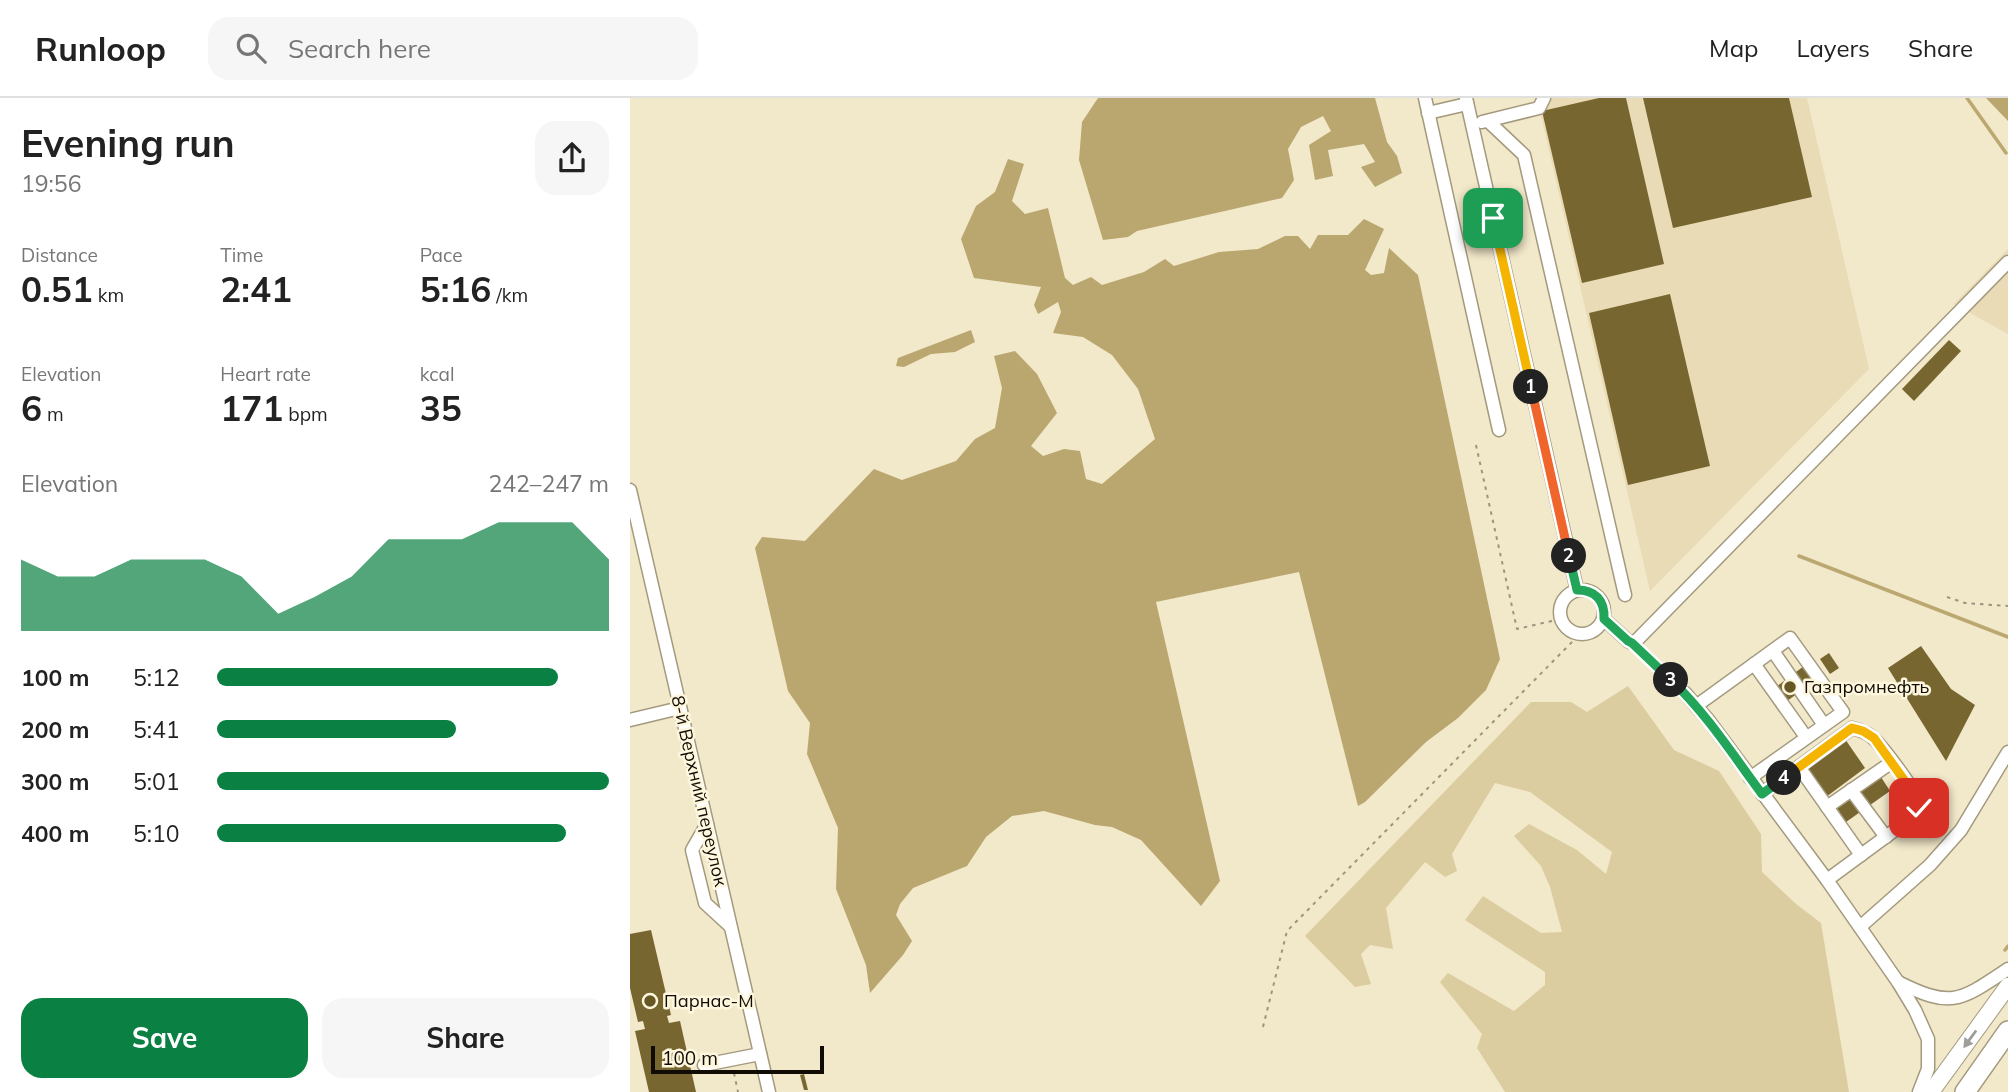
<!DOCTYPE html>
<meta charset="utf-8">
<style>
:root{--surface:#fff;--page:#f6f6f6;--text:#222;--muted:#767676;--line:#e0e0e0;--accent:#0b8043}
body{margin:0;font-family:Mulish,sans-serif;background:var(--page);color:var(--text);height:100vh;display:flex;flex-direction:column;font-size:26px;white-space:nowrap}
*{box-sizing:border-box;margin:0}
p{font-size:23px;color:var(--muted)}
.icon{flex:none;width:38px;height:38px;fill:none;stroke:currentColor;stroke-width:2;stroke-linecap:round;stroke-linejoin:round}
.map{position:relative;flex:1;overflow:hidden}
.side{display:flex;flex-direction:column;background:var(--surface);width:630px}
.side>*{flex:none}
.scale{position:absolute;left:21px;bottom:18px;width:173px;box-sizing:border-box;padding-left:7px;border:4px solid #100c04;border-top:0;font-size:19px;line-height:24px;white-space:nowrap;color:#100c04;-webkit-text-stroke:5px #fef6dd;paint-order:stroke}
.pin{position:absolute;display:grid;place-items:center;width:60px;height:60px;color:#fff;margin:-30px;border-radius:14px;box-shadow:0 4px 10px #0006}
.km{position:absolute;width:35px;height:35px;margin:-18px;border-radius:50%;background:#222;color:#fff;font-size:19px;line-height:35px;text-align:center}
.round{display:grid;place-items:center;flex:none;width:74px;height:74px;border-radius:21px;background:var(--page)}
.head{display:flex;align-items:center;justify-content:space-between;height:119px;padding:0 21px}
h1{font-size:38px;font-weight:700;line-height:52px}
.stats{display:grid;grid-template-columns:repeat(3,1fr);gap:10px;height:119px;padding:7px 21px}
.stats div{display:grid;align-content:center}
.stats b{font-size:35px;font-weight:700}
.stats small{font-size:19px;font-weight:400}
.stats p{font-size:19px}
.chart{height:196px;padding:14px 21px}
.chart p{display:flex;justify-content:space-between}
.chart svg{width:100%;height:126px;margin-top:7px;fill:var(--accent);opacity:.7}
.primary-button{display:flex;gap:14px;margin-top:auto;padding:14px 21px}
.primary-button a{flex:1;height:80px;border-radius:21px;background:var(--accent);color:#fff;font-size:28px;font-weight:700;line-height:80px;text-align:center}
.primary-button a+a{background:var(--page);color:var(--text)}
ul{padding:0 21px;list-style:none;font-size:23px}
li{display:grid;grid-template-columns:112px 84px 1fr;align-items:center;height:52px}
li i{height:18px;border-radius:9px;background:var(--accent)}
header{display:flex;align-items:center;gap:42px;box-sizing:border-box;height:98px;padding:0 35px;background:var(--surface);border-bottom:2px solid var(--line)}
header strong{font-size:33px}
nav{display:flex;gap:38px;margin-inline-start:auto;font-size:24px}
.search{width:490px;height:63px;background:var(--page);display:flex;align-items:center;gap:18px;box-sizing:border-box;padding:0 24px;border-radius:21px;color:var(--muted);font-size:26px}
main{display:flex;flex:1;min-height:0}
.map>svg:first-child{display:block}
</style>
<header>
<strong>Runloop</strong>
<div class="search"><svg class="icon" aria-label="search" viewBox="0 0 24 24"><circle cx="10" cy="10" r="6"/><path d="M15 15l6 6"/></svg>Search here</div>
<nav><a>Map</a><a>Layers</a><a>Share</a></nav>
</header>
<main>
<section class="side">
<div class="head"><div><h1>Evening run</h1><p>19:56</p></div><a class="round"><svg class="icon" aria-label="share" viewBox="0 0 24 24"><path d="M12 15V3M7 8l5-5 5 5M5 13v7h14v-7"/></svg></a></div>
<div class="stats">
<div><p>Distance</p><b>0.51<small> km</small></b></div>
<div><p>Time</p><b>2:41</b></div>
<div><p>Pace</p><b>5:16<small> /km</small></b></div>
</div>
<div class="stats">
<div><p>Elevation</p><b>6<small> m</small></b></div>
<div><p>Heart rate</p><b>171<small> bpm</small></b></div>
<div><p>kcal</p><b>35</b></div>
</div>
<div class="chart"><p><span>Elevation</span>242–247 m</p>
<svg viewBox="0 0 160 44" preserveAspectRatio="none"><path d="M0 44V19L10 25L20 25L30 19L40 19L50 19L60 25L70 38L80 32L90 25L100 12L110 12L120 12L130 6L140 6L150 6L160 19V44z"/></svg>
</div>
<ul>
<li><b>100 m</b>5:12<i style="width:87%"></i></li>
<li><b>200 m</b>5:41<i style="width:61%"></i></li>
<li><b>300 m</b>5:01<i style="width:100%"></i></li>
<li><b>400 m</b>5:10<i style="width:89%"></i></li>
</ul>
<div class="primary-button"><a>Save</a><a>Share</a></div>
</section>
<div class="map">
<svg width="1378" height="994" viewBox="0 0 1378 994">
<rect width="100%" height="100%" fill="#f2e8ca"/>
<g fill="#e8dbb6">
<polygon points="907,0 1177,0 1239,271 1020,493"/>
<polygon points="1378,151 1378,236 1324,206"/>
</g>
<polygon fill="#dccda0" points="998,588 1044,652 1089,673 1131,736 1132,774 1166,806 1191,825 1219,994 875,994 847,950 852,936 810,884 818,875 884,913 915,887 915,874 835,822 853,798 911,835 932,834 920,789 911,768 884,738 899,726 947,752 976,776 982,754 900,694 865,685 822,756 827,773 815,779 795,764 756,810 763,851 740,847 731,856 741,886 725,889 675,838 901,604 941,604 957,614"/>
<g fill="#baa76f">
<polygon points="468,0 745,0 757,44 767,58 772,75 745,89 731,69 745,64 734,46 698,52 703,78 685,82 679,47 701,33 693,18 671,29 658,51 664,82 652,100 507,133 498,139 473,142 449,62 452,24"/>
<polygon points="1356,0 1378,0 1378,23"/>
<polygon points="378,61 394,66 382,103 395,116 418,110 435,180 443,187 461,179 472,187 514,174 535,161 544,168 589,154 628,151 655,138 668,138 680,151 688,137 718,137 734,121 754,131 735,172 741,177 754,175 759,150 788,177 870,561 856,592 828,620 796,644 735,704 728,708 669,474 526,504 590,783 571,808 511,742 482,729 465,727 414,713 382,718 356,739 337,768 283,790 270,806 266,817 282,843 273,857 240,895 236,867 206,791 208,730 177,656 180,625 158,593 125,450 132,439 175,443 244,371 272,382 326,363 345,341 365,330 372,290 364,258 385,253 407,276 427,315 401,348 413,358 434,351 450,353 456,381 472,386 525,341 508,291 482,257 453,239 423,235 431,214 428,204 408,216 404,207 411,189 344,180 331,141 346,108 365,94"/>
<polygon points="341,232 345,244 325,254 301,256 274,269 266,268 268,260"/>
</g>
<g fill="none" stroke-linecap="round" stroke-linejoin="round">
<g stroke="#bba871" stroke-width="3.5">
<polyline points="1337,0 1376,55"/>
<polyline points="1169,458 1378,539"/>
<polyline points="1375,852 1378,848"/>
</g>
</g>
<g fill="#77662f">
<polygon points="969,0 996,0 1034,166 952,185 912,13"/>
<polygon points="1013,0 1159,0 1182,99 1043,130"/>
<polygon points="1040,196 1080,368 998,387 959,215"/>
<polygon points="1319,242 1331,253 1284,303 1272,291"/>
<polygon points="1291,548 1321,591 1345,607 1316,663 1258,570"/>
<polygon points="1199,555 1209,570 1200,576 1190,561"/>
<polygon points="1174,568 1185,583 1157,603 1146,589"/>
<polygon points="1215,641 1235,670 1196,699 1175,670"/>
<polygon points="1251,679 1260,693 1216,724 1207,710"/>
<polygon points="21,832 41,917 37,918 39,925 50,923 66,994 19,994 5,933 15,931 13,923 8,924 0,890 0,836"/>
<polygon points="174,976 178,992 174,992 170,977"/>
</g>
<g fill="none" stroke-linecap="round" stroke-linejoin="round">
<g stroke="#a39a7e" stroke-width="15">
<g id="minor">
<polyline points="795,0 869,332"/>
<polyline points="836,0 947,492"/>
<polyline points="798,15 837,6"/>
<polyline points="858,23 894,57 995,497"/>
<polyline points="852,24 909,10 914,0"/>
<polyline points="0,392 139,994"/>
<circle cx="952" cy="514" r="22"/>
<polyline points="974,521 998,543 1002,545 1007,542 1378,164"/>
<polyline points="1143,553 1194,627"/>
<polyline points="1124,566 1176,639"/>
<polyline points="1055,595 1079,623 1197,782 1268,884 1285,912 1298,941 1298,971 1289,994"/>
<polyline points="1066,608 1160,540 1213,614 1120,680"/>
<polyline points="0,622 50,610"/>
<polyline points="1169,669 1231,757"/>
<polyline points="1221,692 1256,739"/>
<path d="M1132,696L1222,630C1230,632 1236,634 1242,639C1252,648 1285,691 1288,703C1289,709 1287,712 1284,718L1197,782"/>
<polyline points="1197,709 1262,664"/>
<polyline points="77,726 62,752 75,805 100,828"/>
<polyline points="1230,829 1300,767 1331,732 1378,654"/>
<path d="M1268,884C1322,911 1330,903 1378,871"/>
<polyline points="74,967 130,956"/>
</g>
</g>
<g stroke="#a39a7e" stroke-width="18">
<polyline id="major" points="1301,994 1378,888"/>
</g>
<g stroke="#a39a7e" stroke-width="22">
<polyline id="highway" points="1335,994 1378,933"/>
</g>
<g stroke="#9c957f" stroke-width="2" stroke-dasharray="3.5 5" stroke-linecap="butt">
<polyline points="846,347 887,531 926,522"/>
<polyline points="1317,499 1335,505 1378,508"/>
<polyline points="1012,555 1046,587"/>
<polyline points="633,929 657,833 943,543"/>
<polyline points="104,975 108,994"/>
</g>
<use href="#minor" stroke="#fff" stroke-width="12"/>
<use href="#major" stroke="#fff" stroke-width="16"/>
<use href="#highway" stroke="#fff" stroke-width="19"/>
</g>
<defs><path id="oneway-solid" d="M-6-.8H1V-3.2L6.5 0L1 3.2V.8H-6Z" transform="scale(1.75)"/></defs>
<use fill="#9f9e9b" href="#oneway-solid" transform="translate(1340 941) rotate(126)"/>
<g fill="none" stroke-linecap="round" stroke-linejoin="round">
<g stroke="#fff" stroke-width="14">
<polyline id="split-1" points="863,120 901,289"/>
</g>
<g stroke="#fff" stroke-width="14">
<polyline id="split-2" points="901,289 939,458"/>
</g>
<g stroke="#fff" stroke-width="14">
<path id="split-3" d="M939,458L947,492C965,492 975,502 974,521L998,543L1002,545L1041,582"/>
</g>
<g stroke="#fff" stroke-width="14">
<path id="split-4" d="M1041,582C1076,615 1103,657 1132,696L1154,680"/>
</g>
<g stroke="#fff" stroke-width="14">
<polyline id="split-5" points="1154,680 1222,630 1233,633 1244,640 1287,700 1289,710"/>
</g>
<use href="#split-1" stroke="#f5b400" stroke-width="9"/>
<use href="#split-2" stroke="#f0652b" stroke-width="9"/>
<use href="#split-3" stroke="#22a559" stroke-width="9"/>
<use href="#split-4" stroke="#22a559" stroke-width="9"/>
<use href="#split-5" stroke="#f5b400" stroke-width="9"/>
</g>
<g fill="#675725" stroke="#fef6dd" stroke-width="2.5">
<circle cx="1160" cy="589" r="7"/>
<circle cx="20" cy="903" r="7"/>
</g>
<g text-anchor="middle" stroke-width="5" stroke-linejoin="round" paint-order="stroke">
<g font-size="18" fill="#100c04" stroke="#fef6dd" text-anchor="start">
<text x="1174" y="595">Газпромнефть</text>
<text x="34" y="909">Парнас-М</text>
</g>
<g font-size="18" fill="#100c04" stroke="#fef6dd">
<text transform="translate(69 693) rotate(77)" y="6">8-й Верхний переулок</text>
</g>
</g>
</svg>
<div class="scale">100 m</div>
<div class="pin" style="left:863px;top:120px;background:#1e9e55"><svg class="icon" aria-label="arrive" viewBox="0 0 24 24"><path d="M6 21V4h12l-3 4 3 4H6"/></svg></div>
<div class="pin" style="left:1289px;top:710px;background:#d93025"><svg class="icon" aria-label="check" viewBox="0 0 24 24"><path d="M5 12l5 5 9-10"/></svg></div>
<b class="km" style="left:901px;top:289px">1</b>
<b class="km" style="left:939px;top:458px">2</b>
<b class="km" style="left:1041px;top:582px">3</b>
<b class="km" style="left:1154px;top:680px">4</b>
</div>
</main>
